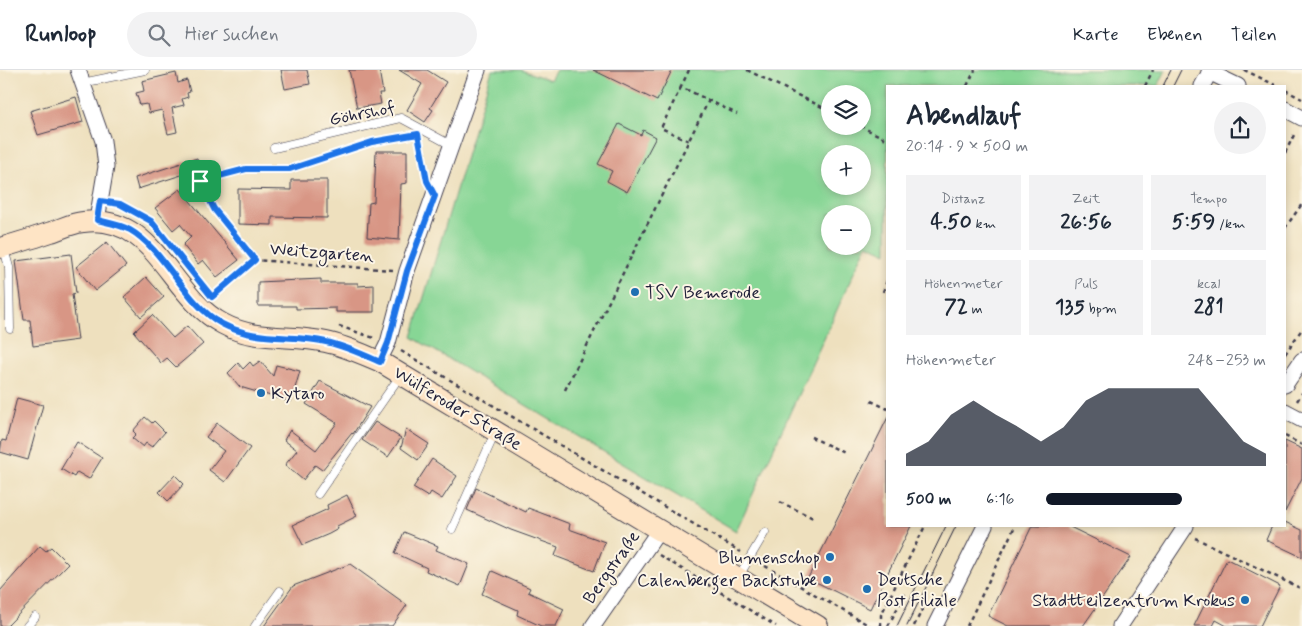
<!DOCTYPE html>
<html lang="de">
<meta charset="utf-8">
<style>
:root{--surface:#fff;--page:#f2f2f3;--text:#1f2937;--muted:#747a83;--line:#e0e1e3;--accent:#111827}
body{margin:0;font-family:Mynerve,sans-serif;background:var(--page);color:var(--text);height:100vh;display:flex;flex-direction:column;font-size:19px;white-space:nowrap}
*{box-sizing:border-box;margin:0}
p{font-size:16px;color:var(--muted)}
.icon{flex:none;width:28px;height:28px;fill:none;stroke:currentColor;stroke-width:2;stroke-linecap:round;stroke-linejoin:round}
.map{position:relative;flex:1;overflow:hidden}
.sheet{position:absolute;left:886px;top:15px;width:400px;height:442px;display:flex;flex-direction:column;background:var(--surface);border-radius:0px;box-shadow:0 2px 8px #0003}
.sheet>*{flex:none}
.buttons{position:absolute;left:821px;top:15px;display:grid;gap:10px}
.buttons a{display:grid;place-items:center;width:50px;height:50px;border-radius:50%;background:var(--surface);box-shadow:0 2px 8px #0003;font-size:25px}
.pin{position:absolute;display:grid;place-items:center;width:42px;height:42px;color:#fff;margin:-21px;border-radius:10px;box-shadow:0 2px 8px #0006}
.round{display:grid;place-items:center;flex:none;width:52px;height:52px;border-radius:26px;background:var(--page)}
.overview{display:flex;align-items:center;justify-content:space-between;height:85px;padding:0 20px}
h1{font-size:28px;font-weight:800;line-height:38px}
.stats{display:grid;grid-template-columns:repeat(3,1fr);gap:8px;height:85px;padding:5px 20px}
.stats div{display:grid;align-content:center;border-radius:0px;background:var(--page);text-align:center}
.stats b{font-size:21px;font-weight:800}
.stats small{font-size:14px;font-weight:400}
.stats p{font-size:14px}
.chart{height:140px;padding:10px 20px}
.chart p{display:flex;justify-content:space-between}
.chart svg{width:100%;height:90px;margin-top:5px;fill:var(--accent);opacity:.7}
ul{padding:0 20px;list-style:none;font-size:16px}
li{display:grid;grid-template-columns:80px 60px 1fr;align-items:center;height:38px}
li i{height:12px;border-radius:6px;background:var(--accent)}
header{display:flex;align-items:center;gap:30px;box-sizing:border-box;height:70px;padding:0 25px;background:var(--surface);border-bottom:1px solid var(--line)}
header strong{font-size:24px}
nav{display:flex;gap:28px;margin-inline-start:auto;font-size:18px}
.search{width:350px;height:45px;background:var(--page);display:flex;align-items:center;gap:12px;box-sizing:border-box;padding:0 18px;border-radius:28px;color:var(--muted);font-size:19px}
.map>svg:first-child{display:block}
</style>
<header>
<strong>Runloop</strong>
<div class="search"><svg class="icon" aria-label="search" viewBox="0 0 24 24"><circle cx="10" cy="10" r="6"/><path d="M15 15l6 6"/></svg>Hier suchen</div>
<nav><a>Karte</a><a>Ebenen</a><a>Teilen</a></nav>
</header>
<div class="map">
<svg width="1302" height="556" viewBox="0 0 1302 556">
<rect width="100%" height="100%" fill="#fcf5e5"/>
<filter id="ink" filterUnits="userSpaceOnUse"><feTurbulence type="fractalNoise" baseFrequency=".02" numOctaves="2"/><feDisplacementMap in="SourceGraphic" scale="10" xChannelSelector="R" yChannelSelector="G"/><feConvolveMatrix kernelMatrix="1 2 1 2 8 2 1 2 1" color-interpolation-filters="sRGB"/></filter>
<filter id="wash" filterUnits="userSpaceOnUse"><feTurbulence type="fractalNoise" baseFrequency=".0096" numOctaves="4" result="noise"/><feDisplacementMap in="SourceGraphic" scale="20" xChannelSelector="R" yChannelSelector="G"/><feGaussianBlur stdDeviation="1.12" result="paint"/><feColorMatrix in="noise" values="0 0 0 0 0 0 0 0 0 0 0 0 0 0 0 0 0 1.4 0 .05"/><feComposite in="paint" operator="in"/></filter>
<g filter="url(#wash)">
<rect width="100%" height="100%" fill="#eee0be"/>
<path fill="#87d695" stroke="#547c68" fill-rule="evenodd" d="M492,0H521L550,10L556,0H1166L1158,16H888L887,183L867,174L736,461L412,267ZM830,24H862V56H830ZM830,84H862V116H830ZM830,144H862V176H830Z"/>
<g id="blocks">
<g fill="#d89685">
<polygon points="281,0 307,0 310,14 285,19"/>
<polygon points="349,0 379,0 383,23 379,23 381,34 357,38"/>
<polygon points="399,0 427,0 446,12 430,38 433,40 425,52 407,40 422,14"/>
<polygon points="593,0 672,0 657,31"/>
<polygon points="176,3 178,13 187,10 190,22 187,23 188,27 182,29 184,35 172,38 177,62 168,64 162,40 149,43 147,34 140,35 136,23 144,21 142,11"/>
<polygon points="76,27 83,52 38,65 30,41"/>
<polygon points="619,54 641,65 643,60 656,67 627,122 607,111 612,101 598,94"/>
<polygon points="376,81 407,81 407,113 401,114 399,170 367,167 369,133 374,132"/>
<polygon points="197,88 200,99 138,119 135,108"/>
<polygon points="291,110 327,110 327,148 272,147 272,155 238,154 238,119 291,120"/>
<polygon points="180,119 239,190 217,207 203,190 198,194 183,175 191,167 180,154 173,160 155,138"/>
<polygon points="107,172 126,196 95,221 76,197"/>
<polygon points="71,184 76,223 72,224 78,270 33,276 30,250 24,250 16,191"/>
<polygon points="146,207 164,227 141,247 124,227"/>
<polygon points="321,209 321,213 358,213 358,216 374,215 374,242 336,242 336,238 296,239 296,236 258,236 258,212"/>
<polygon points="152,245 173,268 187,256 203,274 176,297 167,288 161,293 134,262"/>
<polygon points="260,291 273,306 276,295 300,301 291,332 240,317 228,303 238,293 243,299 250,292 253,296"/>
<polygon points="320,311 370,337 353,364 352,363 322,400 315,395 303,410 285,395 297,380 284,370 290,360 316,380 337,353 306,334"/>
<polygon points="17,328 43,335 28,390 0,382 2,370 6,371"/>
<polygon points="145,347 152,353 154,351 165,362 152,377 146,373 143,377 132,368 136,364 133,361"/>
<polygon points="888,347 888,456 911,456 870,539 808,508"/>
<polygon points="375,352 401,368 388,387 362,370"/>
<polygon points="217,353 250,378 225,412 209,400 224,381 206,367"/>
<polygon points="406,359 429,374 418,390 401,378"/>
<polygon points="1285,371 1302,379 1302,408 1285,442"/>
<polygon points="77,372 102,388 89,409 77,402 74,407 61,399"/>
<polygon points="432,389 457,406 442,429 431,422 428,427 413,418"/>
<polygon points="175,405 184,414 168,431 159,422"/>
<polygon points="476,418 526,442 528,438 570,454 569,459 605,472 594,501 555,486 558,477 511,460 467,440"/>
<polygon points="347,425 357,446 337,456 338,459 329,464 303,475 293,455 328,439 327,435"/>
<polygon points="1285,452 1302,460 1302,487 1266,470 1272,456 1285,456"/>
<polygon points="1032,456 1068,456 1131,487 1083,556 1008,556 988,546"/>
<polygon points="404,462 438,476 436,480 469,494 460,516 426,501 427,498 395,483"/>
<polygon points="40,476 46,481 51,477 68,494 7,556 0,556 0,521"/>
<polygon points="1227,489 1280,516 1260,556 1227,556 1216,550 1213,556 1194,556"/>
<polygon points="350,494 407,535 392,556 264,556 293,516"/>
<polygon points="492,501 530,518 528,522 564,539 556,556 541,556 517,545 518,540 482,524"/>
</g>
</g>
</g>
<g filter="url(#ink)">
<use href="#blocks" fill-opacity="0" stroke="#413e4f" stroke-width="1"/>
<g fill="none" stroke-linecap="round" stroke-linejoin="round">
<g stroke="#413e4f" stroke-width="9">
<g id="lane">
<polyline points="82,13 145,0"/>
<polyline points="274,78 401,48 451,75"/>
<polyline points="4,179 9,197 10,259"/>
<polyline points="318,424 400,306"/>
<polyline points="452,459 495,363"/>
<polyline points="739,506 765,462"/>
<polyline points="27,556 35,547"/>
<polyline points="255,556 280,521"/>
</g>
</g>
<g stroke="#413e4f" stroke-width="17">
<g id="street">
<polyline points="78,0 103,71 106,97 97,150"/>
<polyline points="1209,2 1238,16"/>
<polyline points="1202,16 1211,0"/>
<polyline points="1285,39 1302,48"/>
<polyline points="379,291 388,273 407,201 478,0"/>
<polyline points="1285,315 1302,290"/>
<polyline points="1285,341 1302,350"/>
<polyline points="593,556 660,459"/>
<polyline points="935,556 985,456"/>
<polyline points="1120,556 1186,456"/>
</g>
</g>
<g stroke="#413e4f" stroke-width="22">
<path id="secondary" d="M0,178C17,173 34,168 51,162C61,159 72,153 83,152C155,142 169,226 223,254C256,272 291,264 326,272C345,276 362,284 379,291L818,556"/>
</g>
<g stroke="#413e4f" stroke-width="2.5" stroke-dasharray="4 4" stroke-linecap="butt">
<polyline points="689,0 681,17 737,44"/>
<polyline points="747,0 830,41"/>
<polyline points="1244,0 1277,16"/>
<polyline points="967,16 975,0"/>
<polyline points="1145,16 1153,0"/>
<polyline points="681,17 661,58 689,71"/>
<polyline points="1285,20 1302,29"/>
<polyline points="860,56 888,70"/>
<polyline points="419,69 425,103"/>
<polyline points="1285,83 1295,63"/>
<path d="M115,133C131,136 148,147 158,160"/>
<polyline points="1285,158 1302,134"/>
<polyline points="393,200 255,190 214,139 200,111 246,99 290,99 372,72 411,65"/>
<polyline points="883,222 888,208"/>
<polyline points="212,226 255,190"/>
<polyline points="339,256 374,268"/>
<polyline points="401,281 741,482"/>
<polyline points="1285,284 1302,259"/>
<polyline points="565,320 709,30"/>
<polyline points="871,331 888,339"/>
<polyline points="1297,331 1302,323"/>
<polyline points="1285,366 1302,375"/>
<polyline points="811,367 845,383"/>
<polyline points="780,432 813,448"/>
<polyline points="1195,468 1302,519"/>
<polyline points="659,485 776,556"/>
<polyline points="758,492 870,556"/>
<polyline points="881,556 881,545 925,456"/>
<polyline points="888,556 906,522"/>
<polyline points="914,556 926,532"/>
<polyline points="967,556 1015,456"/>
</g>
<use href="#lane" stroke="#fff" stroke-width="8"/>
<use href="#street" stroke="#fff" stroke-width="15"/>
<use href="#secondary" stroke="#fee4c5" stroke-width="20"/>
<g stroke="#22223b" stroke-width="1">
<polyline points="1163,16 1171,0"/>
<polyline points="1173,16 1181,0"/>
<polyline points="897,556 946,456"/>
<polyline points="907,556 956,456"/>
</g>
</g>
</g>
<g fill="none" stroke-linecap="round" stroke-linejoin="round" filter="url(#ink)">
<g stroke="#fff" stroke-width="10">
<path id="route" d="M418,64L427,111L435,126L407,201L388,273L380,292C362,284 345,276 326,272C291,264 256,272 222,254C184,233 165,180 130,160C119,154 109,153 97,150L100,131L120,134L151,151L212,227L255,190L214,139L200,111L246,99H290L372,72Z"/>
</g>
<use href="#route" stroke="#1a73e8" stroke-width="6"/>
</g>
<g fill="#1f6fb2" stroke="#fcf5e5" stroke-width="2">
<circle cx="635" cy="222" r="5"/>
<circle cx="261" cy="323" r="5"/>
<circle cx="830" cy="487" r="5"/>
<circle cx="827" cy="510" r="5"/>
<circle cx="867" cy="519" r="5"/>
<circle cx="1245" cy="530" r="5"/>
</g>
<g text-anchor="middle" stroke-width="4" stroke-linejoin="round" paint-order="stroke">
<g font-size="18" fill="#22223b" stroke="#fcf5e5">
<text transform="translate(362 43) rotate(-11)" y="6">Göhrshof</text>
<text transform="translate(322 182) rotate(4)" y="6">Weitzgarten</text>
<text transform="translate(458 338) rotate(31)" y="6">Wülferoder Straße</text>
<text transform="translate(611 497) rotate(-55)" y="6">Bergstraße</text>
</g>
<g font-size="18" fill="#22223b" stroke="#fcf5e5" text-anchor="start">
<text x="645" y="228">TSV Bemerode</text>
<text x="271" y="329">Kytaro</text>
<text x="820" y="493" text-anchor="end">Blumenschop</text>
<text x="877" y="515">Deutsche<tspan x="877" dy="21">Post Filiale</tspan></text>
<text x="817" y="516" text-anchor="end">Calenberger Backstube</text>
<text x="1235" y="536" text-anchor="end">Stadtteilzentrum Krokus</text>
</g>
</g>
</svg>
<div class="buttons">
<a><svg class="icon" aria-label="layers" viewBox="0 0 24 24"><path d="M12 4l9 5-9 5-9-5zM3 14l9 5 9-5"/></svg></a>
<a>+</a>
<a>−</a>
</div>
<div class="pin" style="left:200px;top:111px;background:#1e9e55"><svg class="icon" aria-label="arrive" viewBox="0 0 24 24"><path d="M6 21V4h12l-3 4 3 4H6"/></svg></div>
<section class="sheet">
<div class="overview"><div><h1>Abendlauf</h1><p>20:14 · 9 × 500 m</p></div><a class="round"><svg class="icon" aria-label="share" viewBox="0 0 24 24"><path d="M12 15V3M7 8l5-5 5 5M5 13v7h14v-7"/></svg></a></div>
<div class="stats">
<div><p>Distanz</p><b>4.50<small> km</small></b></div>
<div><p>Zeit</p><b>26:56</b></div>
<div><p>Tempo</p><b>5:59<small> /km</small></b></div>
</div>
<div class="stats">
<div><p>Höhenmeter</p><b>72<small> m</small></b></div>
<div><p>Puls</p><b>135<small> bpm</small></b></div>
<div><p>kcal</p><b>281</b></div>
</div>
<div class="chart"><p><span>Höhenmeter</span>248–253 m</p>
<svg viewBox="0 0 160 44" preserveAspectRatio="none"><path d="M0 44V38L10 32L20 19L30 12L40 19L50 25L60 32L70 25L80 12L90 6L100 6L110 6L120 6L130 6L140 19L150 32L160 38V44z"/></svg>
</div>
<ul>
<li><b>500 m</b>6:16<i style="width:62%"></i></li>
</ul>
</section>
</div>
